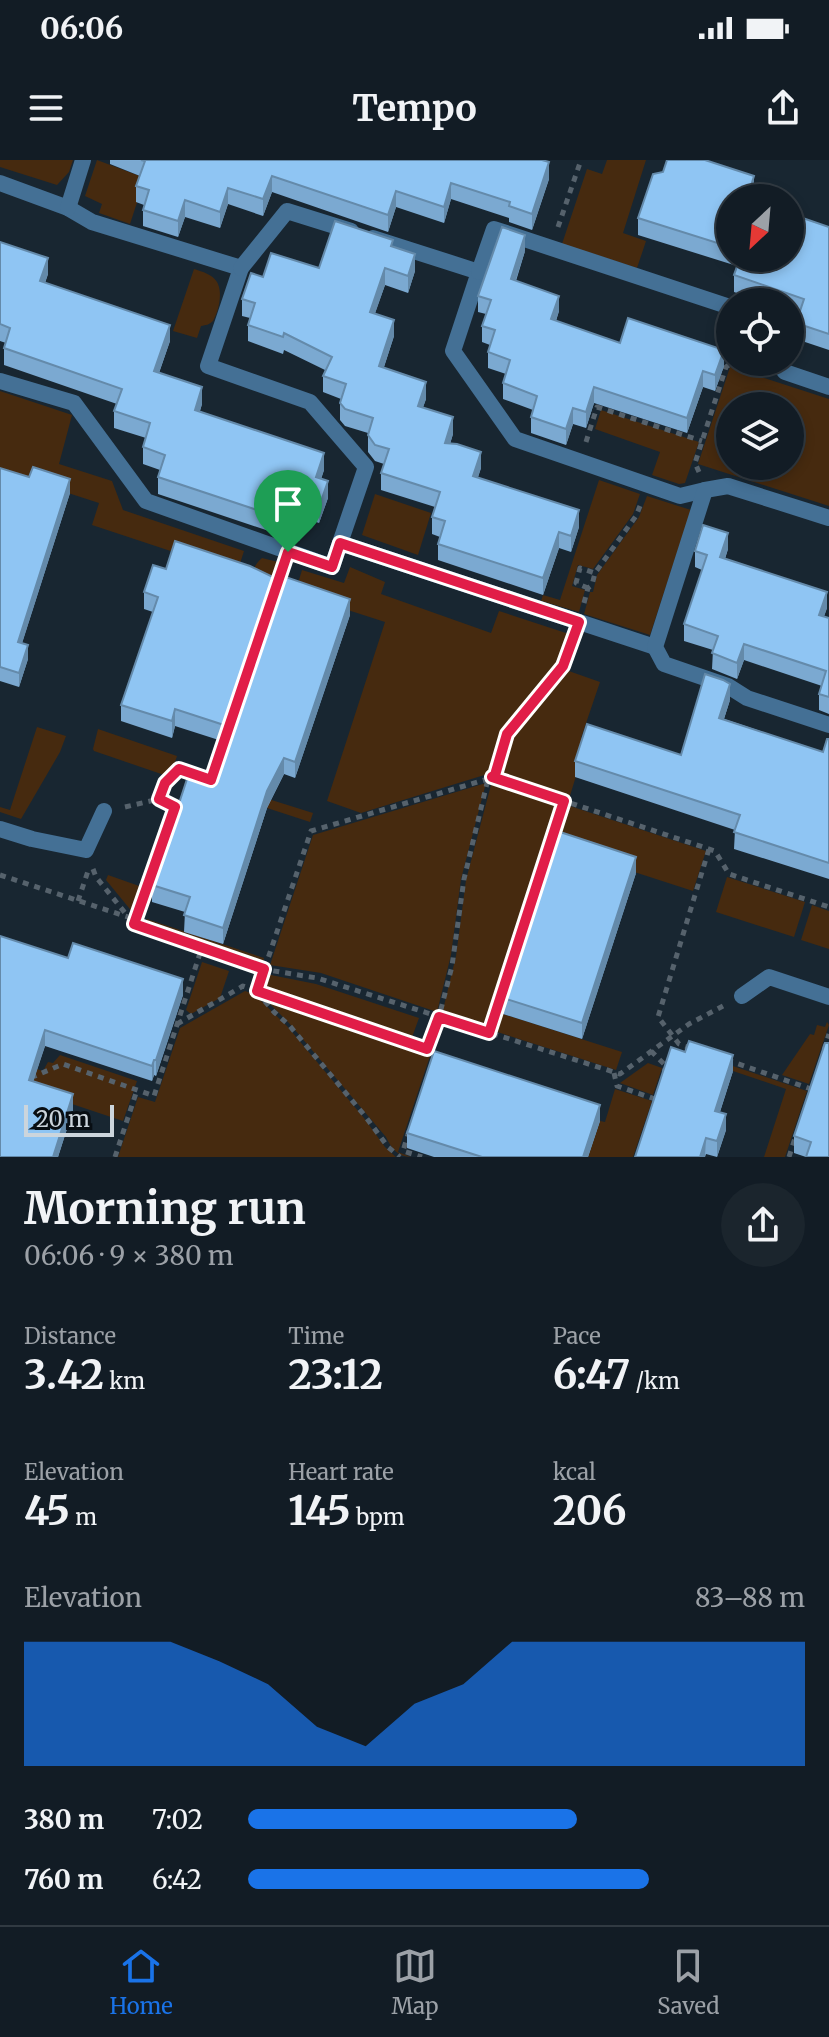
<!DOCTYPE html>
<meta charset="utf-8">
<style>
:root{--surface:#121c25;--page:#1b252d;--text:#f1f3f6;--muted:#9ca1a7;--line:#313a42;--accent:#1a73e8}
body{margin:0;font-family:Merriweather,serif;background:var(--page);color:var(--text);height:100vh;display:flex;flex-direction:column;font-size:30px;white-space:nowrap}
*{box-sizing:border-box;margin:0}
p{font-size:26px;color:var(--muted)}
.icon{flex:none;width:44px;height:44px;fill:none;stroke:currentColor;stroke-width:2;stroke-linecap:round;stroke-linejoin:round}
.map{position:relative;height:997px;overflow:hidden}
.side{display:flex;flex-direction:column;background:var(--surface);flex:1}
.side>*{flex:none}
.needle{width:52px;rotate:206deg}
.buttons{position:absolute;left:716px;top:24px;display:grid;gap:16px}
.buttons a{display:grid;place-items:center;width:88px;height:88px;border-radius:50%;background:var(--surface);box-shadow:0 4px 12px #0003,0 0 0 2px var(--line);font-size:40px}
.scale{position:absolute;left:24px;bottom:20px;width:90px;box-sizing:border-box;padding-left:8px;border:4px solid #ccd5dc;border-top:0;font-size:22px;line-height:28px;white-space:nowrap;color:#ccd5dc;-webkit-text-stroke:6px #080e13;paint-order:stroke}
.pin{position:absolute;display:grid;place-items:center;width:68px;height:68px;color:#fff;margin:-82px -34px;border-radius:50% 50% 50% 0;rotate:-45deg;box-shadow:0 0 8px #0007}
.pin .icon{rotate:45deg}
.round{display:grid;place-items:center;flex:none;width:84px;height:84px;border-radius:42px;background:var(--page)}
.overview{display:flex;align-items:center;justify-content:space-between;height:136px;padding:0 24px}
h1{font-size:44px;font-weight:700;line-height:60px}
.metrics{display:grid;grid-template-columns:repeat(3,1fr);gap:12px;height:136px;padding:8px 24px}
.metrics div{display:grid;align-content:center}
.metrics b{font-size:40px;font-weight:700}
.metrics small{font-size:22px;font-weight:400}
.metrics p{font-size:22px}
.chart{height:224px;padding:16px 24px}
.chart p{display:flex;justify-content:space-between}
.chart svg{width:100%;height:144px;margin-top:8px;fill:var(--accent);opacity:.7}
ul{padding:0 24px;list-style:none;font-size:26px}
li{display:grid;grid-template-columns:128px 96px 1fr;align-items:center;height:60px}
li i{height:20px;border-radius:10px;background:var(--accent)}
.status{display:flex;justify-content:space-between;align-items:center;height:56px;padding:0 40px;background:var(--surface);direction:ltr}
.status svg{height:22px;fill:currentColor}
header{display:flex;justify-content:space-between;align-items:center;height:104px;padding:0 24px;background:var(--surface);font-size:36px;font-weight:700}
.tabs{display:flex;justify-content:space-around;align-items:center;height:112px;border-top:2px solid var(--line);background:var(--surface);font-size:22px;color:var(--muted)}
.tabs a{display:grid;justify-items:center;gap:4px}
.tabs .on{color:var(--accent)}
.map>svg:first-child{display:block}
</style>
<div class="status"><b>06:06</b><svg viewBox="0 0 49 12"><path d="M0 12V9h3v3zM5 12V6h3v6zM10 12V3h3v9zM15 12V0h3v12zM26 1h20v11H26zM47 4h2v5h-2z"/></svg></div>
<header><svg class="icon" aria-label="menu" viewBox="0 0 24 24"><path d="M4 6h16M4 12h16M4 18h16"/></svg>Tempo<svg class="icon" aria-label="share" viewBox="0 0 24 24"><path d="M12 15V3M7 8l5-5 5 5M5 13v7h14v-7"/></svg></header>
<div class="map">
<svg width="829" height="997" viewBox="0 0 829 997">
<rect width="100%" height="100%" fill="#182631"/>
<g fill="#462a0f" fill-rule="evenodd">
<polygon points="0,0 73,0 69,12 57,25 0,7"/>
<polygon points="97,0 145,18 130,64 99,53 102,44 85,36"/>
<polygon points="607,0 646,0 623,73 646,81 637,108 562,84 587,9 602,14"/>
<path d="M194,109C203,112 212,114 217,122C223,132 219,151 213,161C209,165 206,165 201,166L197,178L173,171Z"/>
<path d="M730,207L829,239V346L698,304ZM730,246H790V306H730Z"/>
<polygon points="0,231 72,255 59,304 112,321 123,350 244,391 237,413 92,365 99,343 0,311"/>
<polygon points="601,250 699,282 685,323 679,324 652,315 660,292 595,269"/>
<polygon points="599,320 640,334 633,354 593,409 578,405 572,426 585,430 579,452 541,441 543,435 560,440"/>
<polygon points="375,334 431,353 418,395 362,375"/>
<polygon points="647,336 691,350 650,475 584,454 590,432 593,432 597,415 639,357"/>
<path d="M262,398L282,403L263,458C258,439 243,413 262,398Z"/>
<polygon points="350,407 385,422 381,434 491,473 499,451 569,474 560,501 551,515 504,572 491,613 361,653 327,641 385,462 295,433 302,410 344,423"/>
<polygon points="566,510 600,522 581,578 587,580 569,639 497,616 511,575"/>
<polygon points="37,567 66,576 60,592 21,659 0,652 0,647 10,650"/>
<polygon points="98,569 177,596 170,617 94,591 93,589"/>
<polygon points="492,621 560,643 486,869 442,854 456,796 466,720"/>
<polygon points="217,623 313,653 310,662 267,648"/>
<polygon points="486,623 461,719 451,795 437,852 321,813 270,805 313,675"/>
<polygon points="567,645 706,691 693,731 554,686"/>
<polygon points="108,715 142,727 134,754 106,720"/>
<polygon points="727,717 805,742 794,777 716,752"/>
<polygon points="812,745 829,751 829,789 801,780"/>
<polygon points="147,759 264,798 263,802 146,763"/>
<polygon points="202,802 229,811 220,838 191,854 186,850"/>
<polygon points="266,814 316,824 419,858 411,880 262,829"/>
<polygon points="245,831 254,834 287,866 364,958 385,987 396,997 118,997 138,937 155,942 180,868"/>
<path d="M263,837L431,893L398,992L411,997C398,997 391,988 386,977L289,863Z"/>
<polygon points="500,853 622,892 616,910 494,871"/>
<polygon points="827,862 829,865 809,924 782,915 810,874 814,875 817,865 825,867"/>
<polygon points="691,892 807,931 785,997 764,997 786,929 733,911"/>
<polygon points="60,895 137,921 123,961 6,922 12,901 43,911 48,902 53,903"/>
<polygon points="648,903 662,908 653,935 620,923"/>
<polygon points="615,929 652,941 633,997 588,997 600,961 605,962"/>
</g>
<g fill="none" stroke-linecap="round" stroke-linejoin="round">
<g stroke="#56626c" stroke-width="5" stroke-dasharray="6 6" stroke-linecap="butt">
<polyline points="558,67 581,0"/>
<polyline points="586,282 597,247 702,281"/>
<polyline points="699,312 695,303 726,207 733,202"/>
<polyline points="588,428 576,423 580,408 595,413"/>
<polyline points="584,443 588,428 592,425 595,413 636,356 640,346"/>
<polyline points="493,617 507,574 563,506 571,483"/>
<polyline points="212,618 225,578"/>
<polyline points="125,647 159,639 165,623 179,609 192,614"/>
<polyline points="553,675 564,641"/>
<polyline points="93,709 96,717 134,764 268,810 317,818 620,914 689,864 723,846"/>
<polyline points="0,715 128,757"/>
<polyline points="78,741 88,711"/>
<polyline points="135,763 175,647 159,639"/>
<polyline points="257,831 311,671 488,619"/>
<polyline points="257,832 274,852 289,865 365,956 388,987 400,997"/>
<polyline points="177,864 243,826 427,889 440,853 452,806 464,719 488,619 492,617 715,691 729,714 829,747"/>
<polyline points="489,873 501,836"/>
<polyline points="691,888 679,884 658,857 709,689"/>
<polyline points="824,890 829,874"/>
<polyline points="651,891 666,906 664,912"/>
<polyline points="727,900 811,929"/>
<polyline points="614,913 617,926 655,939"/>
<polyline points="31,914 35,916 63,904 154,936 202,787"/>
<polyline points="409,971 403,991 422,997"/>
<polyline points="115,997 137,930"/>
<polyline points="789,997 796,975"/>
</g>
<g stroke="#447095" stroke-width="16">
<polyline points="0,23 68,48 92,62 241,108 208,206 310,242 366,307 340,383"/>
<polyline points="68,48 83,0"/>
<polyline points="373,78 479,112 453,191 515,279 680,336 705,330"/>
<polyline points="241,108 287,51 351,71"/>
<polyline points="479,112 494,69 730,147"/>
<polyline points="777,202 785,212 829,227"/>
<polyline points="0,221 74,243 146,341 332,407 340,383 655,487"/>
<polyline points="829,358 728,326 705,330 655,487 664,504 728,526 747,538 829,565"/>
<polyline points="0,669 32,679 86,690 104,651"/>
<polyline points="742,836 769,817 829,837"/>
</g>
</g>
<g fill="#7ba9d1">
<polygon points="110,0 544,0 549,19 532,70 509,62 509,58 451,39 444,63 396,47 388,72 272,32 263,56 228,44 220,68 185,57 178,77 143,66 143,50 144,45 136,42 136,26 140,16 110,4"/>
<polygon points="663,12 730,38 730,98 790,98 797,56 829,67 829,190 796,179 796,163 799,154 790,151 790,142 764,142 734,132 734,115 737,106 638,75 638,58"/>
<polygon points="0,82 48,114 45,123 170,181 159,213 202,244 200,251 324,310 321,319 328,338 319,363 307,359 299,381 158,334 158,317 160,310 143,304 143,287 146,278 114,268 114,251 117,244 4,205 4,188 6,183 0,181"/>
<polygon points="393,87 415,111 408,133 385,125 375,153 394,176 384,207 426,239 423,247 453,274 450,284 481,308 478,317 579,367 571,392 559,388 543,435 438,400 438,384 440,377 432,374 432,357 435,347 381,330 381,313 384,304 375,301 368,292 368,273 345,266 340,260 340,243 341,239 323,232 323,216 325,210 284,190 283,194 248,181 248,165 250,158 242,156 242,139 263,117 319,108"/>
<polygon points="525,91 516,121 559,151 556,161 620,183 724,206 715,231 703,227 687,273 594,243 586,268 573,264 566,285 531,273 531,257 533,250 503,239 503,223 506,214 488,208 488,192 490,185 482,182 482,166 486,154 478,152 478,136"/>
<polygon points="0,308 70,333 22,483 28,499 19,527 0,521"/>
<polygon points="728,389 725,399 827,448 824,456 829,458 829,554 819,550 819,534 822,526 744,500 737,519 712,509 713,490 684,481 684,464 702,410 695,407 695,391"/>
<polygon points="166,409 350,455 295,618 284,614 267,648 223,784 184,772 185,752 152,742 152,725 214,615 225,582 175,566 172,578 121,561 121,545 153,452 144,449 144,432"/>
<polygon points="730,540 724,559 823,592 829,579 829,719 734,689 735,670 575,617 575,601 681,595"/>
<polygon points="636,713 582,879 500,853 500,837"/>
<polygon points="0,776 183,835 156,916 154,915 152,921 45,886 33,921 73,950 58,997 0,997"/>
<polygon points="825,883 829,997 806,997 794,993 794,976"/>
<polygon points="733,911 720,952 726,970 717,997 706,994 705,997 635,997"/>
<polygon points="600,961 588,997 434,997 407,988 407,973"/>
</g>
<g fill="#648aaa">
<polygon points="549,2 549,19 532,70 532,54"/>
<polygon points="272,16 272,32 263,56 263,39"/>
<polygon points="754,16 754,32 750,29"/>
<polygon points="451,23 451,39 444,63 444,47"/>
<polygon points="228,28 228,44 220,68 220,52"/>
<polygon points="396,31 396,47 388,72 388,55"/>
<polygon points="185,40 185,57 178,77 178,61"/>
<polygon points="525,75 525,91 511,135 511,119"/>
<polygon points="415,94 415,111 408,133 408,116"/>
<polygon points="48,98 48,114 40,137 40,121"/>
<polygon points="385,108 385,125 370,168 370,152"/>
<polygon points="559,136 559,151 551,175 551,159"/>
<polygon points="394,160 394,176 379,222 379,206"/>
<polygon points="170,165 170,181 154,227 154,211"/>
<polygon points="724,190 724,206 715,231 715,215"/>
<polygon points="703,211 703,227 687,273 687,258"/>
<polygon points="426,222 426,239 418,262 418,246"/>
<polygon points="202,227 202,244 195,266 195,250"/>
<polygon points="594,227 594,243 586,268 586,252"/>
<polygon points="573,248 573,264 566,285 566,269"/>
<polygon points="453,257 453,274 445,300 445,283"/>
<polygon points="481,292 481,308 473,332 473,316"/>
<polygon points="324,293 324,310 316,334 316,317"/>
<polygon points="70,319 70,333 18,496 18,482"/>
<polygon points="328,321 328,338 319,363 319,347"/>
<polygon points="307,343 307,359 299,381 299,364"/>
<polygon points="579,350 579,367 571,392 571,376"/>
<polygon points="559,372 559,388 543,435 543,418"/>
<polygon points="728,373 728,389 720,413 720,397"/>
<polygon points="827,432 827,448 819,471 819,455"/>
<polygon points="350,439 350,455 295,618 295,602"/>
<polygon points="744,484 744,500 737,519 737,503"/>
<polygon points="28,485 28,499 19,527 19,513"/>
<polygon points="730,524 730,540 719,574 719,558"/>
<polygon points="175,549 175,566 172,578 172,561"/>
<polygon points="284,598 284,614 267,648 223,784 223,768 267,631"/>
<polygon points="636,697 636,713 582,879 582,863"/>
<polygon points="183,819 183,835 156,916 156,900"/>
<polygon points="45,870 45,886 29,935 29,920"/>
<polygon points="733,895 733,911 715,967 715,951"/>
<polygon points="154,900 154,915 152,921 152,906"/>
<polygon points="73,934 73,950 58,997 53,997"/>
<polygon points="600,945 600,961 588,997 583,997"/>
<polygon points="726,954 726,970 717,997 717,981"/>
<polygon points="706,978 705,997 700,997"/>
</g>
<g fill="#8fc5f3" stroke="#648aaa" stroke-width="2">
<polygon points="141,0 542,0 549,2 532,54 509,46 510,42 451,23 444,47 396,31 388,55 272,16 263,39 228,28 220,52 185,40 178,61 143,50 149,30 136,26 145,1"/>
<polygon points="667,0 705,0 754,16 750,29 778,38 730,38 730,87 638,58 653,14 663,12"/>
<polygon points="790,42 797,44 794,55 829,67 829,174 796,163 804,139 734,115 740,98 790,98"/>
<polygon points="335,61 393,80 391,86 415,94 408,116 385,108 370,152 394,160 379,206 426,222 418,246 453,257 445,283 457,284 481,292 473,316 579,350 571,376 559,372 543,418 438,384 445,361 432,357 440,332 381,313 389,289 375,285 368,275 373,258 345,249 340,243 346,224 323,216 332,197 284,173 283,177 248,165 255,143 242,139 251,113 263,117 271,93 319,108"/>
<polygon points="502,67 525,75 511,119 559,136 551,159 620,183 628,158 724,190 715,215 703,211 687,258 594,227 586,252 573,248 566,269 531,257 537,236 503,223 510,200 488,192 495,170 482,166 491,140 478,136"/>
<polygon points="0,82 48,98 40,121 170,165 154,211 202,227 195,250 324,293 316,317 328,321 319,347 307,343 299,364 158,317 165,295 143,287 150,263 114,251 122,229 4,188 10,168 0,164"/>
<polygon points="33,307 70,319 18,482 28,485 19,513 0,507 0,308 29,317"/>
<polygon points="703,365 728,373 720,397 827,432 819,455 829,458 829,537 819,534 826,511 744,484 737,503 712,493 718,476 684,464 707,395 695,391"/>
<polygon points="175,381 250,406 279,420 280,415 350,439 295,602 284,598 267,631 223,768 184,755 190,737 152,725 191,607 214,615 230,567 175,549 172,561 121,545 158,437 144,432 153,405 166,409"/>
<polygon points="705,514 723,520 730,524 719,558 823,592 827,579 829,579 829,703 734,672 740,655 575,601 587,564 681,595"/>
<polygon points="554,670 636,697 582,863 500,837"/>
<polygon points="0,776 68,798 73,783 183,819 156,900 154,900 152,906 45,870 29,920 73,934 53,997 0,997"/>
<polygon points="689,881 733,895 715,951 726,954 717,981 706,978 700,997 635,997 671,887 685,892"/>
<polygon points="825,883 829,883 829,997 806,997 811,982 794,976"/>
<polygon points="434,891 600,945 583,997 482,997 407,973"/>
</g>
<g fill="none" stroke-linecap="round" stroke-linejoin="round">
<g stroke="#fff" stroke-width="16">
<polygon id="route" points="340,383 579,462 563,506 507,574 495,615 492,617 564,641 489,873 439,857 427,889 257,831 264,809 134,764 175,647 159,639 165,623 179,609 211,620 288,392 332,407"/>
</g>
<use href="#route" stroke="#e11d48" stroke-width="10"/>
</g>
</svg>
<div class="buttons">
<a><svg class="needle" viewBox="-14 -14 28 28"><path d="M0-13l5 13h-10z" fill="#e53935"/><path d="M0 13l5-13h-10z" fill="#9ca1a7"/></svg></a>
<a><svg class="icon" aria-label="locate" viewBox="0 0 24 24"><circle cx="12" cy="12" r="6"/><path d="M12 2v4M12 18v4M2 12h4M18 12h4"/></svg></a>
<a><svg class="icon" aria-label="layers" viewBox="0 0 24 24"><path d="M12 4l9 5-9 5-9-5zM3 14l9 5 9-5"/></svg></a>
</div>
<div class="scale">20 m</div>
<div class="pin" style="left:288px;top:392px;background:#1e9e55"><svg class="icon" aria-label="arrive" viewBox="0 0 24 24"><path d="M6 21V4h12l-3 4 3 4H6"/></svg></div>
</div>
<section class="side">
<div class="overview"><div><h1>Morning run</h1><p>06:06 · 9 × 380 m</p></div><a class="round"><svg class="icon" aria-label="share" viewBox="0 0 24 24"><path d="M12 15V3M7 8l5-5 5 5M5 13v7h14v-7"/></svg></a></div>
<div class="metrics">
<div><p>Distance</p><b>3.42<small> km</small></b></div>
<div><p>Time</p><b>23:12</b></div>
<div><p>Pace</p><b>6:47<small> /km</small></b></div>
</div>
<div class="metrics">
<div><p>Elevation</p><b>45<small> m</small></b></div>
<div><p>Heart rate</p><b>145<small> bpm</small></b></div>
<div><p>kcal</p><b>206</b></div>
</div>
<div class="chart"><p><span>Elevation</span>83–88 m</p>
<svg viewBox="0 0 160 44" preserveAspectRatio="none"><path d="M0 44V6L10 6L20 6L30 6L40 12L50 19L60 32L70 38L80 25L90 19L100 6L110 6L120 6L130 6L140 6L150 6L160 6V44z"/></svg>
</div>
<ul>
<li><b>380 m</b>7:02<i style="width:59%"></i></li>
<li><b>760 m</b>6:42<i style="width:72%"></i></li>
</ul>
</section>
<nav class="tabs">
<a class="on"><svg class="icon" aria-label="home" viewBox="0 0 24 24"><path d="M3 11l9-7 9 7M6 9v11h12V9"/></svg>Home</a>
<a><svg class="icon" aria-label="map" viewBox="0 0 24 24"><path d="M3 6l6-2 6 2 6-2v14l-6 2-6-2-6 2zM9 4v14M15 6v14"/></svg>Map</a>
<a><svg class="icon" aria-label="saved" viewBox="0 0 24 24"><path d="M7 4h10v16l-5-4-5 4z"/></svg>Saved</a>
</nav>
